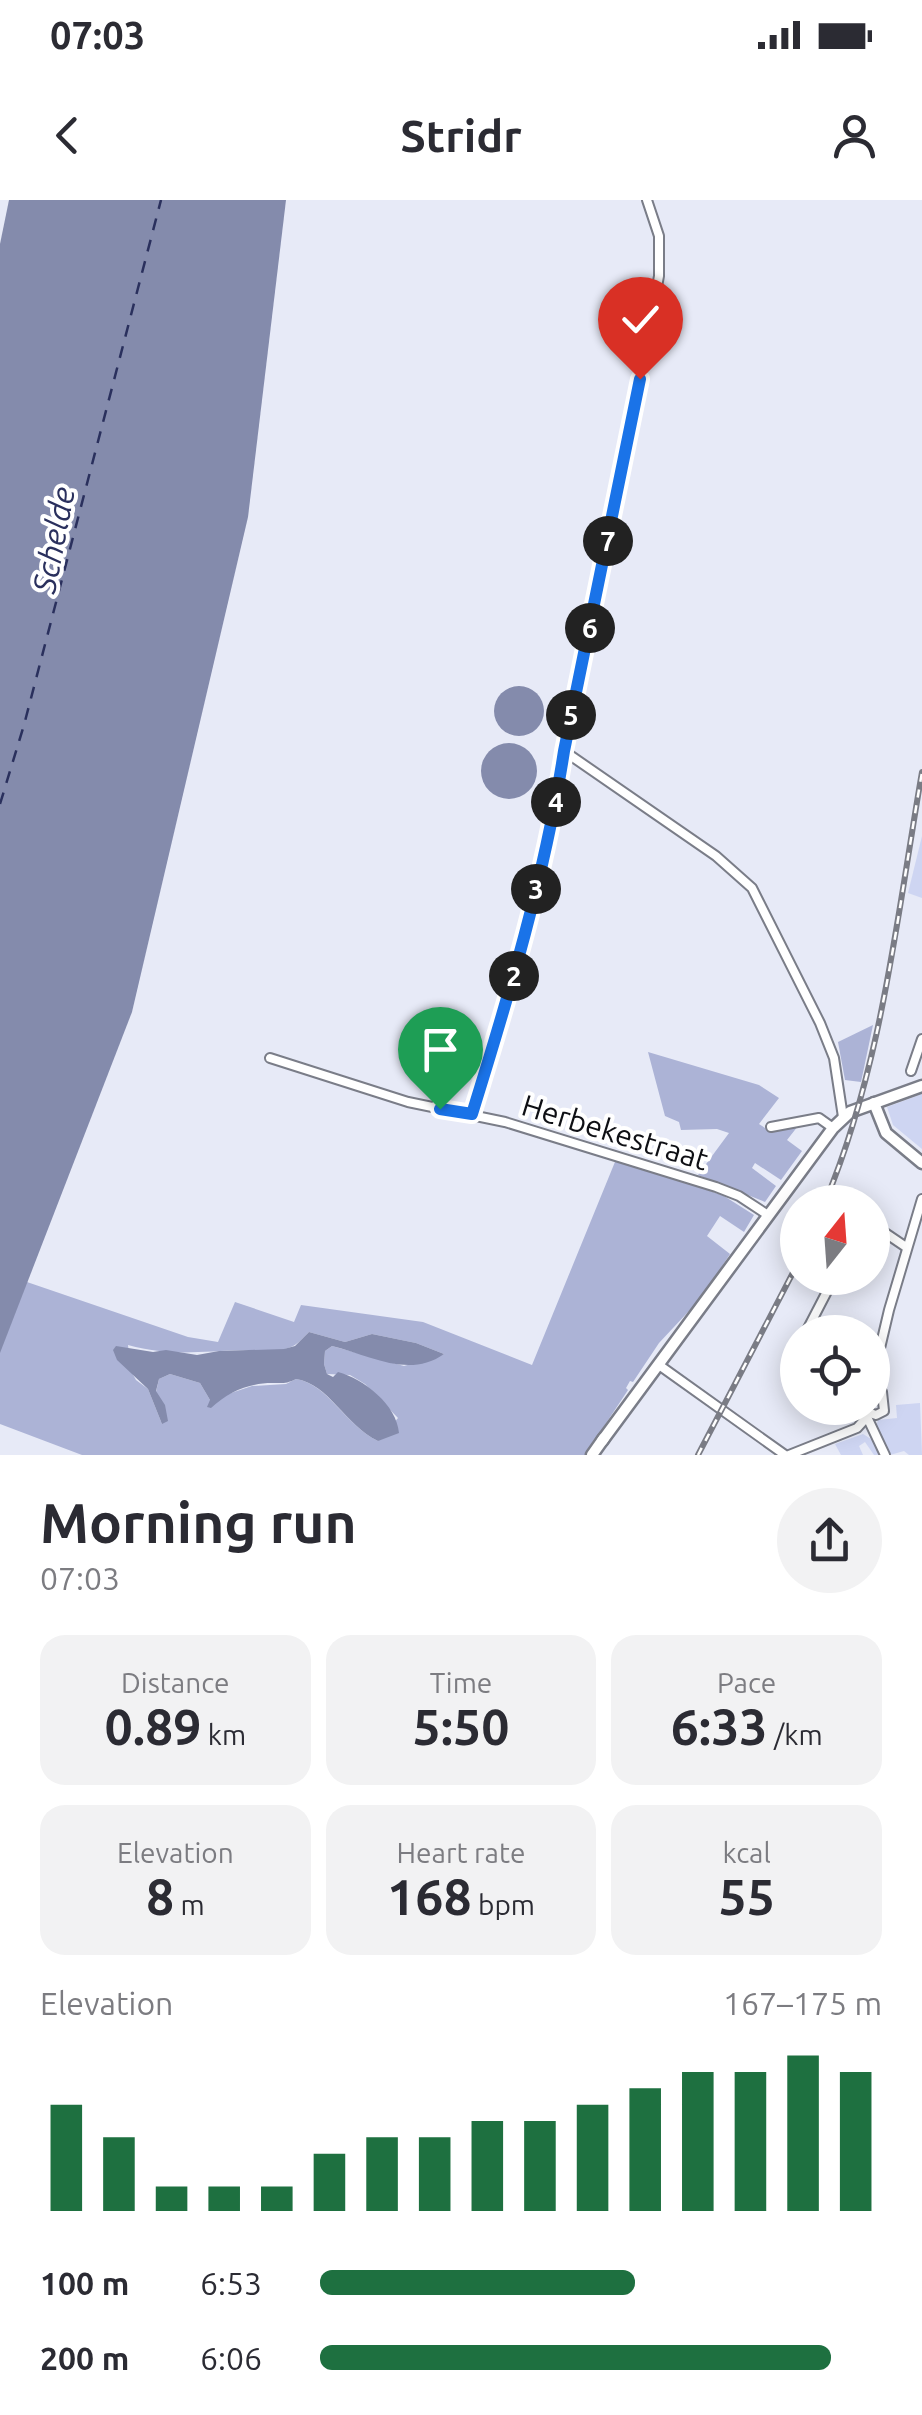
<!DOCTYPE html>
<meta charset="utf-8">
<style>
:root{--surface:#fff;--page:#f2f2f3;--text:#2b2b33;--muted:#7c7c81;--accent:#1e7040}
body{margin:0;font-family:Ubuntu,sans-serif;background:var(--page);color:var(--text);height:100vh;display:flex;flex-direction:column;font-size:38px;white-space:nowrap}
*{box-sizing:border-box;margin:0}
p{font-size:32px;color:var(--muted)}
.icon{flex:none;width:55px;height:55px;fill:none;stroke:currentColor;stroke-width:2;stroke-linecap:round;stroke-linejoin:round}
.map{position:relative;height:1255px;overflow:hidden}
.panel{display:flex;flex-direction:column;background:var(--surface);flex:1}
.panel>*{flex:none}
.needle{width:65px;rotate:17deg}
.buttons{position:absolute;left:780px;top:985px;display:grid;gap:20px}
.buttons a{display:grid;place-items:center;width:110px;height:110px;border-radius:50%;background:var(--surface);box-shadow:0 5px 25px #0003;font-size:50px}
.pin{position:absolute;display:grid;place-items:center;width:85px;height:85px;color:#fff;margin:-102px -42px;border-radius:50% 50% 50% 0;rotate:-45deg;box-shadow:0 0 10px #0007}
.pin .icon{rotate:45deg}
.km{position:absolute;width:50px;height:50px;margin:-25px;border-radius:50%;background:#222;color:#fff;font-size:28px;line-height:50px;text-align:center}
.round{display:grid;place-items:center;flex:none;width:105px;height:105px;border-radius:52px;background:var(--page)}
.head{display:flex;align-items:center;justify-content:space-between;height:170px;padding:0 40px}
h1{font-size:55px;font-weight:700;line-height:75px}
.figures{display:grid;grid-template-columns:repeat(3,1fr);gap:15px;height:170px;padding:10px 40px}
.figures div{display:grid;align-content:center;border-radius:25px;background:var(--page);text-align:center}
.figures b{font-size:50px;font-weight:700}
.figures small{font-size:28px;font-weight:400}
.figures p{font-size:28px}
.chart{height:280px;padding:20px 40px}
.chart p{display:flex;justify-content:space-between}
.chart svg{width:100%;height:180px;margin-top:10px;stroke:var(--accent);stroke-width:6}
ul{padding:0 40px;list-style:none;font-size:32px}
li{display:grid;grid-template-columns:160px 120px 1fr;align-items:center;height:75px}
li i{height:25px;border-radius:12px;background:var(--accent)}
.status{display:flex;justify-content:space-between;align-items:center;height:70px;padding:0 50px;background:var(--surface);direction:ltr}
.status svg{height:28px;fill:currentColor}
header{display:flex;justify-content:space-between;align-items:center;height:130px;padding:0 40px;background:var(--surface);font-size:45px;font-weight:700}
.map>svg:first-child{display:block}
</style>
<div class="status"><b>07:03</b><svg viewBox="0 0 49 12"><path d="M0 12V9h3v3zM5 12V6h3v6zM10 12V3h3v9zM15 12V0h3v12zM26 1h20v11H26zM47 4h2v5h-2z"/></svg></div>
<header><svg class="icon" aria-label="back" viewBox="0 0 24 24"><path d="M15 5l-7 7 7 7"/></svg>Stridr<svg class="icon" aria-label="person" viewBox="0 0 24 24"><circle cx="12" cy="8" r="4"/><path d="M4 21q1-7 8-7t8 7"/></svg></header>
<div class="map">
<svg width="922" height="1255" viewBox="0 0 922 1255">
<rect width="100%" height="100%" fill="#e7eaf7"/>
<g fill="#ced5f2">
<polygon points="922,636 922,698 908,693"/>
<polygon points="922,894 922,949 893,925 887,907"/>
<polygon points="920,1203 922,1255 909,1255 904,1251 890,1255 876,1227 878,1220 897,1218 896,1205"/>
<polygon points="863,1234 871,1239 880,1255 874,1255 865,1242 859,1246 863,1255 841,1255 835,1244"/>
</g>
<g fill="#acb3d6" fill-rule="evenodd">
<polygon points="873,825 861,882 845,880 838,842"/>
<polygon points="648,852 759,885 779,898 759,924 768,930 798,926 787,940 802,951 781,980 755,963 752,968 776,986 765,1002 698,975 729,933 717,929 681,930 679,922 665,916"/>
<path d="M617,957L724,996L754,1015L744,1032L720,1016L707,1036L730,1054L702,1097L659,1143L633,1182L630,1181L626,1188L628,1190L585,1255H82L0,1224V1143L24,1081L188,1137L218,1142L235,1102L294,1122L301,1105L423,1122L532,1165ZM309,1132L345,1142L372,1134L416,1143L444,1154L404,1166L332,1146L325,1151L324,1164L327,1174L350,1175L365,1184L398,1218L378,1241C345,1225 328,1184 296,1179L286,1184L252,1186L210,1200L200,1183L170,1174L159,1179L156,1192L162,1224L148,1189L136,1180L131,1171L128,1145C171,1157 201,1151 244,1150C259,1150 278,1153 291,1147C298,1144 303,1138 309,1132Z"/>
</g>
<g fill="#848bac">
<polygon points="9,0 286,0 248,317 132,812 0,1153 0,44"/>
<circle cx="519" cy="511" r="25"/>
<circle cx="509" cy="571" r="28"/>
<path d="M309,1132L345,1142L372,1134L416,1143L444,1154C409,1179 369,1155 332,1146L325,1151L324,1164L327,1174L333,1177L338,1172C364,1179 397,1205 399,1233L378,1241C345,1225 329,1184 296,1179C286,1184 283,1183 272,1183C249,1183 228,1192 211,1208L207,1207L210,1200L200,1183L170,1174L159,1179L156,1191L165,1205L168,1221L162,1224L148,1189L117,1160L113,1150L116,1146L153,1152L166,1150L197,1155L219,1151L284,1149L295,1146Z"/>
</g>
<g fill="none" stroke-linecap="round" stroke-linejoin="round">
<polyline stroke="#2a305d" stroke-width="2.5" stroke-dasharray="12 10" stroke-linecap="butt" points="0,604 24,525 161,0"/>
<g stroke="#7a7d88" stroke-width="12">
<g id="street">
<polyline points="564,551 716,656 752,688 820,823 834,858 843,917"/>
<polyline points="270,858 408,902 505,922 716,987 739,996 768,1015"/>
<polyline points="911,871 922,839"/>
<polyline points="472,914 509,793 554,613 564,551 621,281 659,76 659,36 647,0"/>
<polyline points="771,927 819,918 833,928"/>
<polyline points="841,1001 843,1002"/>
<polyline points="872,1024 906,1047"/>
<polyline points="806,1132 834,1078"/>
<polyline points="798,1149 795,1154 798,1161"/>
<polyline points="659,1165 785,1255"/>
<polyline points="872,1182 889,1110 922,999"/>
<polyline points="867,1212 876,1215 884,1211 882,1192 872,1188"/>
<polyline points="867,1217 885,1255"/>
<polyline points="789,1255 857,1228 867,1217 866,1208"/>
</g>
</g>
<g stroke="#7a7d88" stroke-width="15">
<g id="secondary">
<polyline points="874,903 886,933 922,963"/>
<polyline points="602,1241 833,928 850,912 922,886"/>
<polyline points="592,1255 604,1238"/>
</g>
</g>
<use href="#street" stroke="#fff" stroke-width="8"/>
<use href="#secondary" stroke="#fff" stroke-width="10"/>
<g stroke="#7a7c85" stroke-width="6">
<g id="rail">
<path d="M825,1002C882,866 897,716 922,572"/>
<polyline points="698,1255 798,1063"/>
</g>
</g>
<use href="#rail" stroke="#fff" stroke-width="2.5" stroke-dasharray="8" stroke-linecap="butt"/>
</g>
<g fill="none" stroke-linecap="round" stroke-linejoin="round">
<g stroke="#fff" stroke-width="20">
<path id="route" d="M440,909L472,914C509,795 545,675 564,551L640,179"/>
</g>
<use href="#route" stroke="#1a73e8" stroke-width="12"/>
</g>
<g text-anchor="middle" stroke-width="8" stroke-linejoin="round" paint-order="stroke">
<g font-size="30" fill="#0e0f14" stroke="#fff">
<text transform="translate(615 933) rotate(17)" y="10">Herbekestraat</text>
</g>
<g font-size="32" font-style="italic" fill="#2a305d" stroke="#fff">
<text transform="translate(54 340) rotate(-79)" y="11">Schelde</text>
</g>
</g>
</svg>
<div class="buttons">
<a><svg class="needle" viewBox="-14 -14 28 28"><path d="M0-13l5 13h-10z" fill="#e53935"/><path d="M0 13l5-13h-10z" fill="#7c7c81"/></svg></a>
<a><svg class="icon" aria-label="locate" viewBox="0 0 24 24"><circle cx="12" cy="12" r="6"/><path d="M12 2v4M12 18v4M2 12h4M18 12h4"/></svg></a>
</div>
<div class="pin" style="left:440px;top:909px;background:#1e9e55"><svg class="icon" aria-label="arrive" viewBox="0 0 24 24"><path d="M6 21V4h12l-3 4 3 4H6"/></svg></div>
<div class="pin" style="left:640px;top:179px;background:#d93025"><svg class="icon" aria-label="check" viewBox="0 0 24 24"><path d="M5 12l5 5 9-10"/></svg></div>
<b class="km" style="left:514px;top:776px">2</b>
<b class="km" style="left:536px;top:689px">3</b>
<b class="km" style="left:556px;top:602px">4</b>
<b class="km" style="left:571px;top:515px">5</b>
<b class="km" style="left:590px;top:428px">6</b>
<b class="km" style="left:608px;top:341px">7</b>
</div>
<section class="panel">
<div class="head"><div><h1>Morning run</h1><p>07:03</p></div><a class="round"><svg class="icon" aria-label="share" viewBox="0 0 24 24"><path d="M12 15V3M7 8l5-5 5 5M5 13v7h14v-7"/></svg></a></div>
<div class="figures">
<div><p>Distance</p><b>0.89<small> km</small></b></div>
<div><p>Time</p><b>5:50</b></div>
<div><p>Pace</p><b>6:33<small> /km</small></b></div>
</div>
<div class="figures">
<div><p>Elevation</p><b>8<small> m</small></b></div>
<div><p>Heart rate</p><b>168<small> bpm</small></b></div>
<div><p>kcal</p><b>55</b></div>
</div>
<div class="chart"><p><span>Elevation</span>167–175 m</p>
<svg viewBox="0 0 160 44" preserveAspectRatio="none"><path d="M5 44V18M15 44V26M25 44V38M35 44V38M45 44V38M55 44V30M65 44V26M75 44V26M85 44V22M95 44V22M105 44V18M115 44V14M125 44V10M135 44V10M145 44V6M155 44V10"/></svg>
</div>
<ul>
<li><b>100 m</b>6:53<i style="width:56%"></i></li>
<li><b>200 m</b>6:06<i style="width:91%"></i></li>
</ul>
</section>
